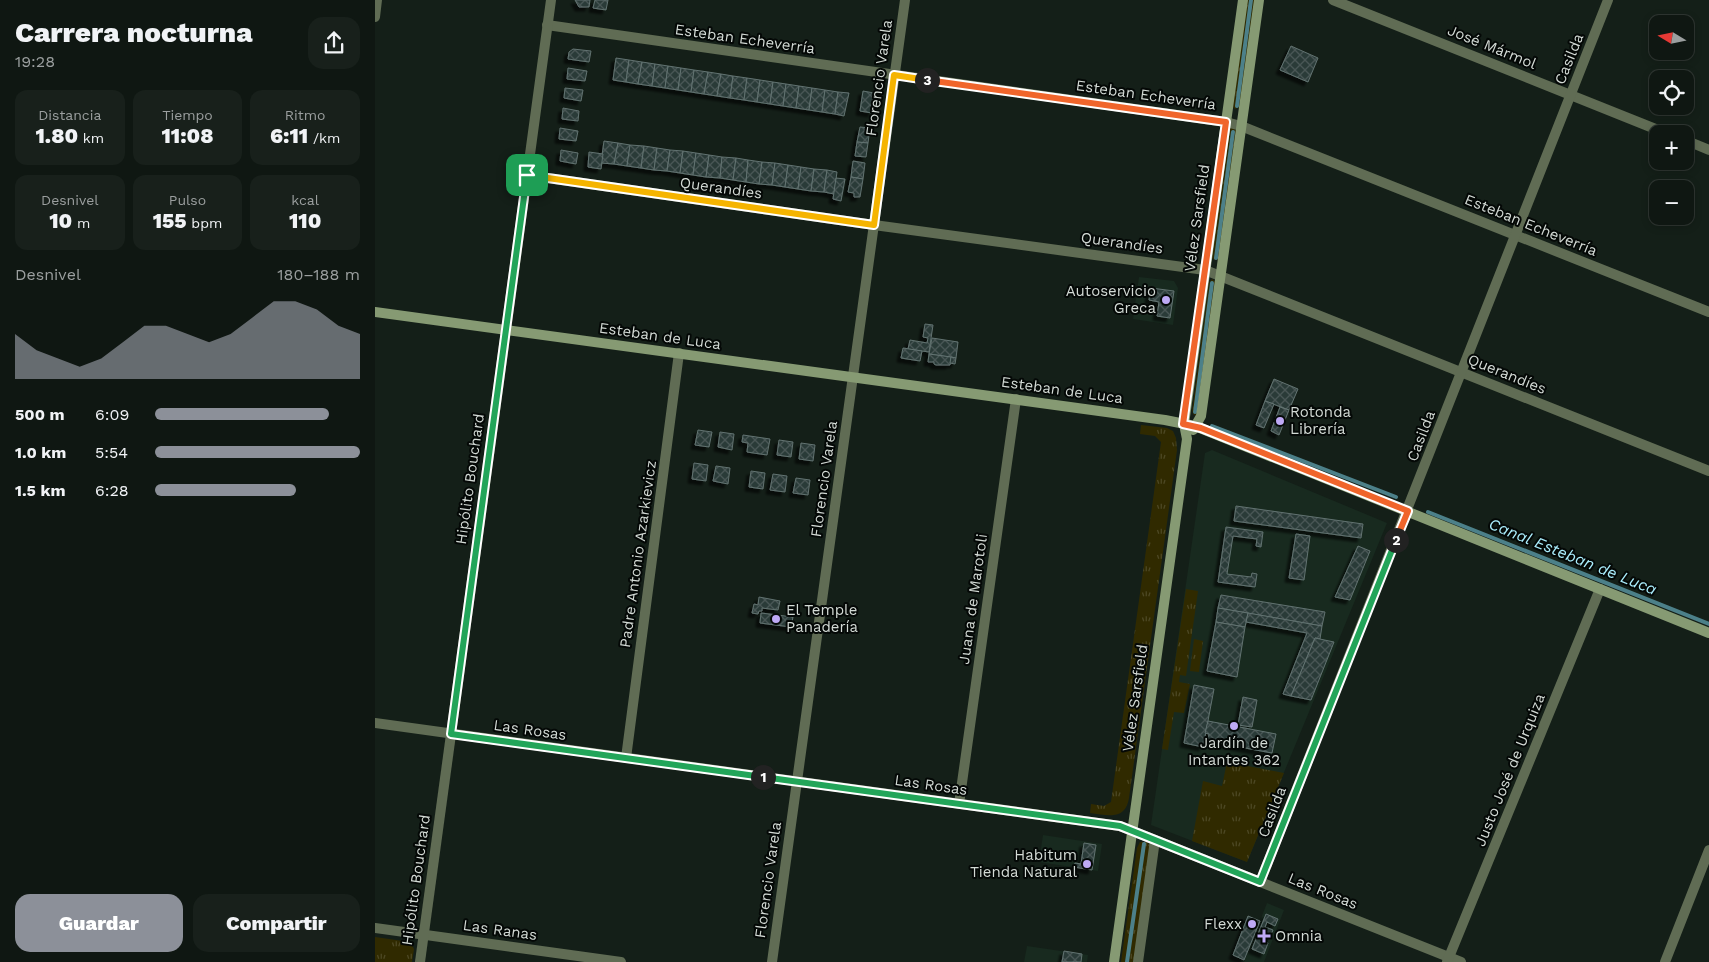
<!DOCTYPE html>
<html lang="es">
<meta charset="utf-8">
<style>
:root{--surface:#0f1712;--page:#18201b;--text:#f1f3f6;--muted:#9b9f9f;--line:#2f3632;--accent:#8c9099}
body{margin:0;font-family:"Work Sans",sans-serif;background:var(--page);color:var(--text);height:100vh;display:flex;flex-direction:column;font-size:19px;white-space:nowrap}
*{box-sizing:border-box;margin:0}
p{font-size:16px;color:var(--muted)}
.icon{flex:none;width:28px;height:28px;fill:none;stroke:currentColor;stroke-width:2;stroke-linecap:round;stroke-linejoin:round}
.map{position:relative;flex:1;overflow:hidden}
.details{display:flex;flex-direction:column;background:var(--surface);width:375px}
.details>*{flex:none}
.needle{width:32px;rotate:280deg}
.fabs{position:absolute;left:1274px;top:15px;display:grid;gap:10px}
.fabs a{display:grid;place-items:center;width:45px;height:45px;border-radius:10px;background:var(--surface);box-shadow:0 2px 8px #0003,0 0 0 1px var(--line);font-size:25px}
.pin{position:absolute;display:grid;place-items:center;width:42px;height:42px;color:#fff;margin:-21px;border-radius:10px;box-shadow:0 2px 8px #0006}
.km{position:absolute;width:25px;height:25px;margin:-12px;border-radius:50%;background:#222;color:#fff;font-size:14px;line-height:25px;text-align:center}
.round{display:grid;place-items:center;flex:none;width:52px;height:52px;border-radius:15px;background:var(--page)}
.overview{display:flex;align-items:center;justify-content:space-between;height:85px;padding:0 15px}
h1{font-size:28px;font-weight:800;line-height:38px}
.stats{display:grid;grid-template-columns:repeat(3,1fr);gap:8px;height:85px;padding:5px 15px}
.stats div{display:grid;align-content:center;border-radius:12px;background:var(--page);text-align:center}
.stats b{font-size:21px;font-weight:800}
.stats small{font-size:14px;font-weight:400}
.stats p{font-size:14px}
.chart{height:140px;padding:10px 15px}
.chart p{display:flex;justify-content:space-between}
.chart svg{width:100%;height:90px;margin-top:5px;fill:var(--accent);opacity:.7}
.cta{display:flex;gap:10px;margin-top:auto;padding:10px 15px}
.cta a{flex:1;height:58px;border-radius:15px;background:var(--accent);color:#fff;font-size:20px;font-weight:800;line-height:58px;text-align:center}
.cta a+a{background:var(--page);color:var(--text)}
ul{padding:0 15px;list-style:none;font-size:16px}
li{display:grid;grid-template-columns:80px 60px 1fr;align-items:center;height:38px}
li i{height:12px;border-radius:6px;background:var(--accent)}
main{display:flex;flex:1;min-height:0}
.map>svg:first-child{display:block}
</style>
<main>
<section class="details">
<div class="overview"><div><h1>Carrera nocturna</h1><p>19:28</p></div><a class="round"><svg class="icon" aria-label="share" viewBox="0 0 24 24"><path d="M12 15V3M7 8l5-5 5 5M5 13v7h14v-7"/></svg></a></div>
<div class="stats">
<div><p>Distancia</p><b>1.80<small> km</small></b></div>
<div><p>Tiempo</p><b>11:08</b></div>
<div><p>Ritmo</p><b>6:11<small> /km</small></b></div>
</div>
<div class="stats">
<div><p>Desnivel</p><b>10<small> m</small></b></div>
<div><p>Pulso</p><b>155<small> bpm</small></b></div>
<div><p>kcal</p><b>110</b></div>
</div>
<div class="chart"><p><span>Desnivel</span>180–188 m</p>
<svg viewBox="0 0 160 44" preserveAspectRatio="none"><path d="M0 44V22L10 30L20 34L30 38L40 34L50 26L60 18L70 18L80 22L90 26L100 22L110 14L120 6L130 6L140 10L150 18L160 22V44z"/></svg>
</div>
<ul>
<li><b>500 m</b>6:09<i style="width:85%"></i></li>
<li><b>1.0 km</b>5:54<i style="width:100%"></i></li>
<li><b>1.5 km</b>6:28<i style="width:69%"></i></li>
</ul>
<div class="cta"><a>Guardar</a><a>Compartir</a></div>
</section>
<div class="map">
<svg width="1334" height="962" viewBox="0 0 1334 962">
<defs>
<pattern id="grass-tufts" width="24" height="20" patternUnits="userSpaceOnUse" patternTransform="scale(1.25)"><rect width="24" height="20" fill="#302a00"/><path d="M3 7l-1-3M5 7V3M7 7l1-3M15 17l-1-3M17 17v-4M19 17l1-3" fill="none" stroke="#4d4824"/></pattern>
<pattern id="building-cross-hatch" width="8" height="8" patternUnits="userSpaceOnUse" patternTransform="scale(1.25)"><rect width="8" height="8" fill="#2b3b39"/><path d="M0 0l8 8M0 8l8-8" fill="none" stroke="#495755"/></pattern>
<filter id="shadow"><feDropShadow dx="-4" dy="4" stdDeviation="1" flood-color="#0009"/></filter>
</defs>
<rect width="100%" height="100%" fill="#141f18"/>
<g fill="#182a1f">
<polygon points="764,277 799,281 803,288 798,325 758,319"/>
<polygon points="837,450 1012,523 872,862 776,825 830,453"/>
<polygon points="668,835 727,844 723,871 664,862"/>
<polygon points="892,903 909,910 889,962 869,962"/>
<polygon points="652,946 713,955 712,962 649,962"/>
</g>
<g fill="url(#grass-tufts)">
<polygon points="872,0 881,0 865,107 860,109 858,107"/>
<polygon points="857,127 862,131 844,259 839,260 837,258 855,129"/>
<polygon points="837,279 841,282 821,415 819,415 817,411 834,283"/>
<path d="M766,425L792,428L798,431L801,438L802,450L754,798C750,821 733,815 715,813L716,804L729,806L736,802L786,442L780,436L765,434Z"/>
<polygon points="811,589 823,591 811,676 805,675 804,682 815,684 809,713 799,712 793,750 787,749"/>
<polygon points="819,639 828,641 824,672 815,671"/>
<polygon points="852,762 909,773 872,862 817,841 828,781 847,786"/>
<polygon points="765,842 772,842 775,845 760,962 746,962 762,848"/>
<polygon points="0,937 35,942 39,949 37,962 0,962"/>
</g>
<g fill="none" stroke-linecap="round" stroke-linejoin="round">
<g stroke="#4c8089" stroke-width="4">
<polyline points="862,106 876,0"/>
<polyline points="841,258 858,132"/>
<polyline points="820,412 837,283"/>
<polyline points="837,426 1021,497"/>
<polyline points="1053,512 1334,624"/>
<polyline points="752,962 769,844"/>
</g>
</g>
<g fill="url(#building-cross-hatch)" stroke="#627371" filter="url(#shadow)">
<polygon points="200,0 215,0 214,7 204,7"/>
<polygon points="220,0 233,0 231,10 218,8"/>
<polygon points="916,46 943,58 933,82 905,70"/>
<polygon points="198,49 216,51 214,62 193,59 194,52"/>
<polygon points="241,58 254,60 251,82 238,80"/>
<polygon points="254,60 267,62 263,84 251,82"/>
<polygon points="267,62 280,64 277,86 263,84"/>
<polygon points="280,64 293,66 290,88 277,86"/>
<polygon points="293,66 306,68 303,90 290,88"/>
<polygon points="193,68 212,71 210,81 192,79"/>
<polygon points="306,68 319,70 316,92 303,90"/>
<polygon points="319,70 333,72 329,94 316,92"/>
<polygon points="333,72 346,74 342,96 329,94"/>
<polygon points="346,74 358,76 355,98 342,96"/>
<polygon points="358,76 372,78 369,100 355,98"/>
<polygon points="372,78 385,80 382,102 369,100"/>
<polygon points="385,80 398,82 395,104 382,102"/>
<polygon points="398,82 411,84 408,106 395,104"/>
<polygon points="411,84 424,86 421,108 408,106"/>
<polygon points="424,86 437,88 434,110 421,108"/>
<polygon points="190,88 208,90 206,101 189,98"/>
<polygon points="437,88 450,90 447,112 434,110"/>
<polygon points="450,90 463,92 460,114 447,112"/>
<polygon points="488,91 499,93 497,113 485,111"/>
<polygon points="463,92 474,93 469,116 460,114"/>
<polygon points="188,108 204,111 203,121 187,119"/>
<polygon points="485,127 495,128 493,143 482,142"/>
<polygon points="185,128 203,131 201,141 184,139"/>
<polygon points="229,141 243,143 239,164 226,163"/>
<polygon points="482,142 493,143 491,157 480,156"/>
<polygon points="243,143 255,145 252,166 239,164"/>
<polygon points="255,145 269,146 266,168 252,166"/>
<polygon points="269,146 282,148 279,170 266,168"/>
<polygon points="282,148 295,150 292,171 279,170"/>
<polygon points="186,150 203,153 201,164 185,161"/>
<polygon points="295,150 308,151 305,173 292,171"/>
<polygon points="308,151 321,153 318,175 305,173"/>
<polygon points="214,152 228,154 226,169 213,167"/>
<polygon points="321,153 334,155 331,177 318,175"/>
<polygon points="334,155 347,157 345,178 331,177"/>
<polygon points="347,157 361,158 358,180 345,178"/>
<polygon points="361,158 373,160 371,182 358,180"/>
<polygon points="373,160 387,162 384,184 371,182"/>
<polygon points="478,161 490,163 488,179 476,177"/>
<polygon points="387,162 400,163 397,185 384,184"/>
<polygon points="400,163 413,165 410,187 397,185"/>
<polygon points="413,165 426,167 423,189 410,187"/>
<polygon points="426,167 439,169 436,191 423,189"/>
<polygon points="439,169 452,170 449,192 436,191"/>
<polygon points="452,170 462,172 459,194 449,192"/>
<polygon points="476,177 488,179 485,197 479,197 479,193 473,192"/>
<polygon points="461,178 470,179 466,201 458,199"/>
<polygon points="776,288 799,291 795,318 782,316 784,302 774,300"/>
<polygon points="550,324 558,325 554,352 533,349 535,340 552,343 553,338 548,337"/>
<polygon points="557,338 583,342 581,358 554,354"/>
<polygon points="528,348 547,351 545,361 526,358"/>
<polygon points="554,354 576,357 575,365 561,365 559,364 559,362 553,362"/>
<polygon points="576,357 581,358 580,364 575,363"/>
<polygon points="899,379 923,389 914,410 890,401"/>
<polygon points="890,401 899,404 889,428 881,425"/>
<polygon points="905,407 914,410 904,435 896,431"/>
<polygon points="323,430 337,432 334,447 320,445"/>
<polygon points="345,432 359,434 357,450 343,447"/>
<polygon points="368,435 395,439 392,455 372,452 373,443 367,442"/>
<polygon points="404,440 418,442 416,457 402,455"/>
<polygon points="426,443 440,445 438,461 424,459"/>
<polygon points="319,463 333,465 331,481 317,479"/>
<polygon points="341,466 355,468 353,484 338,481"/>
<polygon points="376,471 390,473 388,489 374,487"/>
<polygon points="398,474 412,476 410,492 395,490"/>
<polygon points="421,478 435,480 433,495 418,493"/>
<polygon points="861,506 988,524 986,538 859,521"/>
<polygon points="851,527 888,532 886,547 881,546 882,539 858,536 852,574 876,577 877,573 882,574 880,587 843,582"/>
<polygon points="921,534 935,536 929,580 914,578"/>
<polygon points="983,546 995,551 975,600 960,597"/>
<polygon points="846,595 950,612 947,626 843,608"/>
<polygon points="384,597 405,601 403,610 387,608 387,611 384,611 383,614 377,613 379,604 383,605"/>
<polygon points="843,608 873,613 870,627 841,622"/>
<polygon points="386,613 418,617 416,627 385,623"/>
<polygon points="873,613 947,626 945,639 940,638 916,696 908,694 932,633 871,622"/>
<polygon points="841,622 870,627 862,677 832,671"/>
<polygon points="940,638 959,642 936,700 916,696"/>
<polygon points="819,685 839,689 828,747 809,743"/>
<polygon points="868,697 882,700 877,727 863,725"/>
<polygon points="833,721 901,734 897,753 833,741 834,734 830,733"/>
<polygon points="709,843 721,845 717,870 699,867 700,863 706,864"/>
<polygon points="891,914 903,919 900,926 892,922 890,927 898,930 895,937 890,934 887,941 893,943 889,954 877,949"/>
<polygon points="873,916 885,921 869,960 858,955"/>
<polygon points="689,951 707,954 706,962 687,962"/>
</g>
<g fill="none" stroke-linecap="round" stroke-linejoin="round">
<g stroke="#606c54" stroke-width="10">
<polyline points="958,0 1293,134"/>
<polyline points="0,17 2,0"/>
<polyline points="172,25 851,122 866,126 1334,312"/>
<polyline points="1310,140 1334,150"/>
<polyline points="152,175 499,225 830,270 1334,471"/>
<polyline points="0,723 745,826 1086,962"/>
<polyline points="251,758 304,353"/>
<polyline points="584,804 641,399"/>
<polyline points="885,882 1233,0"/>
<polyline points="0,928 246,962"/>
<polyline points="45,962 176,0"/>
<polyline points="397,962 530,0"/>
<polyline points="763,962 780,840"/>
<polyline points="1072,962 1225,589"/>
<polyline points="1290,962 1334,850"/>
</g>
<g stroke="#869a73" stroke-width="10">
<polyline points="0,312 790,420 820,426 1334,633"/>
<polyline points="818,430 826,416 884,0"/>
<polyline points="739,962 812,439 809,424 868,0"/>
</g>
</g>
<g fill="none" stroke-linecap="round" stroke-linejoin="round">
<g stroke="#fff" stroke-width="10">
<polyline id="split-1" points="152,175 76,734 388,777"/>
</g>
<g stroke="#fff" stroke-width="10">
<polyline id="split-2" points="388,777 745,826 885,882 1021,540"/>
</g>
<g stroke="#fff" stroke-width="10">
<polyline id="split-3" points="552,80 851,122 808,424 826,428 1033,511 1021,540"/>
</g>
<g stroke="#fff" stroke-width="10">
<polyline id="split-4" points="152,175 499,225 519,75 552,80"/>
</g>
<use href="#split-1" stroke="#22a559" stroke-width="6"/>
<use href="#split-2" stroke="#22a559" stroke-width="6"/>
<use href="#split-3" stroke="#f0652b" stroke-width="6"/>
<use href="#split-4" stroke="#f5b400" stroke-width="6"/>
</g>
<g fill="#bea9f5" stroke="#040806" stroke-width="2">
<circle cx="791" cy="300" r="5"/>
<circle cx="905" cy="421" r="5"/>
<circle cx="401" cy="619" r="5"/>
<circle cx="859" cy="726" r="5"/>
<circle cx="712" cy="864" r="5"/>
<circle cx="877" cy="924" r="5"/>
<path d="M886.5 928.5h5v5h5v5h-5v5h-5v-5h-5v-5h5z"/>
</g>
<g text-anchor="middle" stroke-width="4" stroke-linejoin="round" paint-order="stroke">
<g font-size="15" fill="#d3dad5" stroke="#040806">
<text transform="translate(370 39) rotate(8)" y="5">Esteban Echeverría</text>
<text transform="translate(1117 47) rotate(22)" y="5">José Mármol</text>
<text transform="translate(1194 59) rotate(-68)" y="5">Casilda</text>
<text transform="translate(504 78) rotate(-82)" y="5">Florencio Varela</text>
<text transform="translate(771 95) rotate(8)" y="5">Esteban Echeverría</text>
<text transform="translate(346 188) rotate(8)" y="5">Querandíes</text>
<text transform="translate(822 218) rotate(-82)" y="5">Vélez Sarsfield</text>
<text transform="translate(1156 225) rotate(22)" y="5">Esteban Echeverría</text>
<text transform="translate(747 243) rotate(8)" y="5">Querandíes</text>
<text transform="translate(285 336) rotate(8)" y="5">Esteban de Luca</text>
<text transform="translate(1132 374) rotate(22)" y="5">Querandíes</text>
<text transform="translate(687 390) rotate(8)" y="5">Esteban de Luca</text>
<text transform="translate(1046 436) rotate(-69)" y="5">Casilda</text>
<text transform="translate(95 479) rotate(-82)" y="5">Hipólito Bouchard</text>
<text transform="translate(449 479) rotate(-82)" y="5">Florencio Varela</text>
<text transform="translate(263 554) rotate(-82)" y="5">Padre Antonio Azarkievicz</text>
<text transform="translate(598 599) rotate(-82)" y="5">Juana de Marotoli</text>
<text transform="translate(760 698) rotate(-82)" y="5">Vélez Sarsfield</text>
<text transform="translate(155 730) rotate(8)" y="5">Las Rosas</text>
<text transform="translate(1135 770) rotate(-68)" y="5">Justo José de Urquiza</text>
<text transform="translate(556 785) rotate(8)" y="5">Las Rosas</text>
<text transform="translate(897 812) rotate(-69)" y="5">Casilda</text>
<text transform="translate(41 880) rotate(-82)" y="5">Hipólito Bouchard</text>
<text transform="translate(393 880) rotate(-82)" y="5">Florencio Varela</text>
<text transform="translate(948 891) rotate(22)" y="5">Las Rosas</text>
<text transform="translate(125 930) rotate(8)" y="5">Las Ranas</text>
</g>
<g font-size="15" fill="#d3dad5" stroke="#040806" text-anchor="end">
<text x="781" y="296">Autoservicio<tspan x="781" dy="17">Greca</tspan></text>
<text x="915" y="417" text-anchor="start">Rotonda<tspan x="915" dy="17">Librería</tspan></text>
<text x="411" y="615" text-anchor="start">El Temple<tspan x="411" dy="17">Panadería</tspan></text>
<text x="859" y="748" text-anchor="middle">Jardín de<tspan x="859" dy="17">Intantes 362</tspan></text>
<text x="702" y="860">Habitum<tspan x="702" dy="17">Tienda Natural</tspan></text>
<text x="867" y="929">Flexx</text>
<text x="900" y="941" text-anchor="start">Omnia</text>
</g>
<g font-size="16" font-style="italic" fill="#abeffe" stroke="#040806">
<text transform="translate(1198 556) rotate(22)" y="6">Canal Esteban de Luca</text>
</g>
</g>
</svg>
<div class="fabs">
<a><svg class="needle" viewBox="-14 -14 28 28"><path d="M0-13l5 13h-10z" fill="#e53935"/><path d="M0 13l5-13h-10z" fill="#9b9f9f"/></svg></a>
<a><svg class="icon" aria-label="locate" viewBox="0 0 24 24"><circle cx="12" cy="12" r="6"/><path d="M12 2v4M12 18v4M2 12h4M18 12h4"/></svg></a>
<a>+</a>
<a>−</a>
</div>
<div class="pin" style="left:152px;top:175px;background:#1e9e55"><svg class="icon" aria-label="arrive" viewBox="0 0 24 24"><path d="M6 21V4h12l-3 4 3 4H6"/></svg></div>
<b class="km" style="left:388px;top:777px">1</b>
<b class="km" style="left:1021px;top:540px">2</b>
<b class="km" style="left:552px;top:80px">3</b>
</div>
</main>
